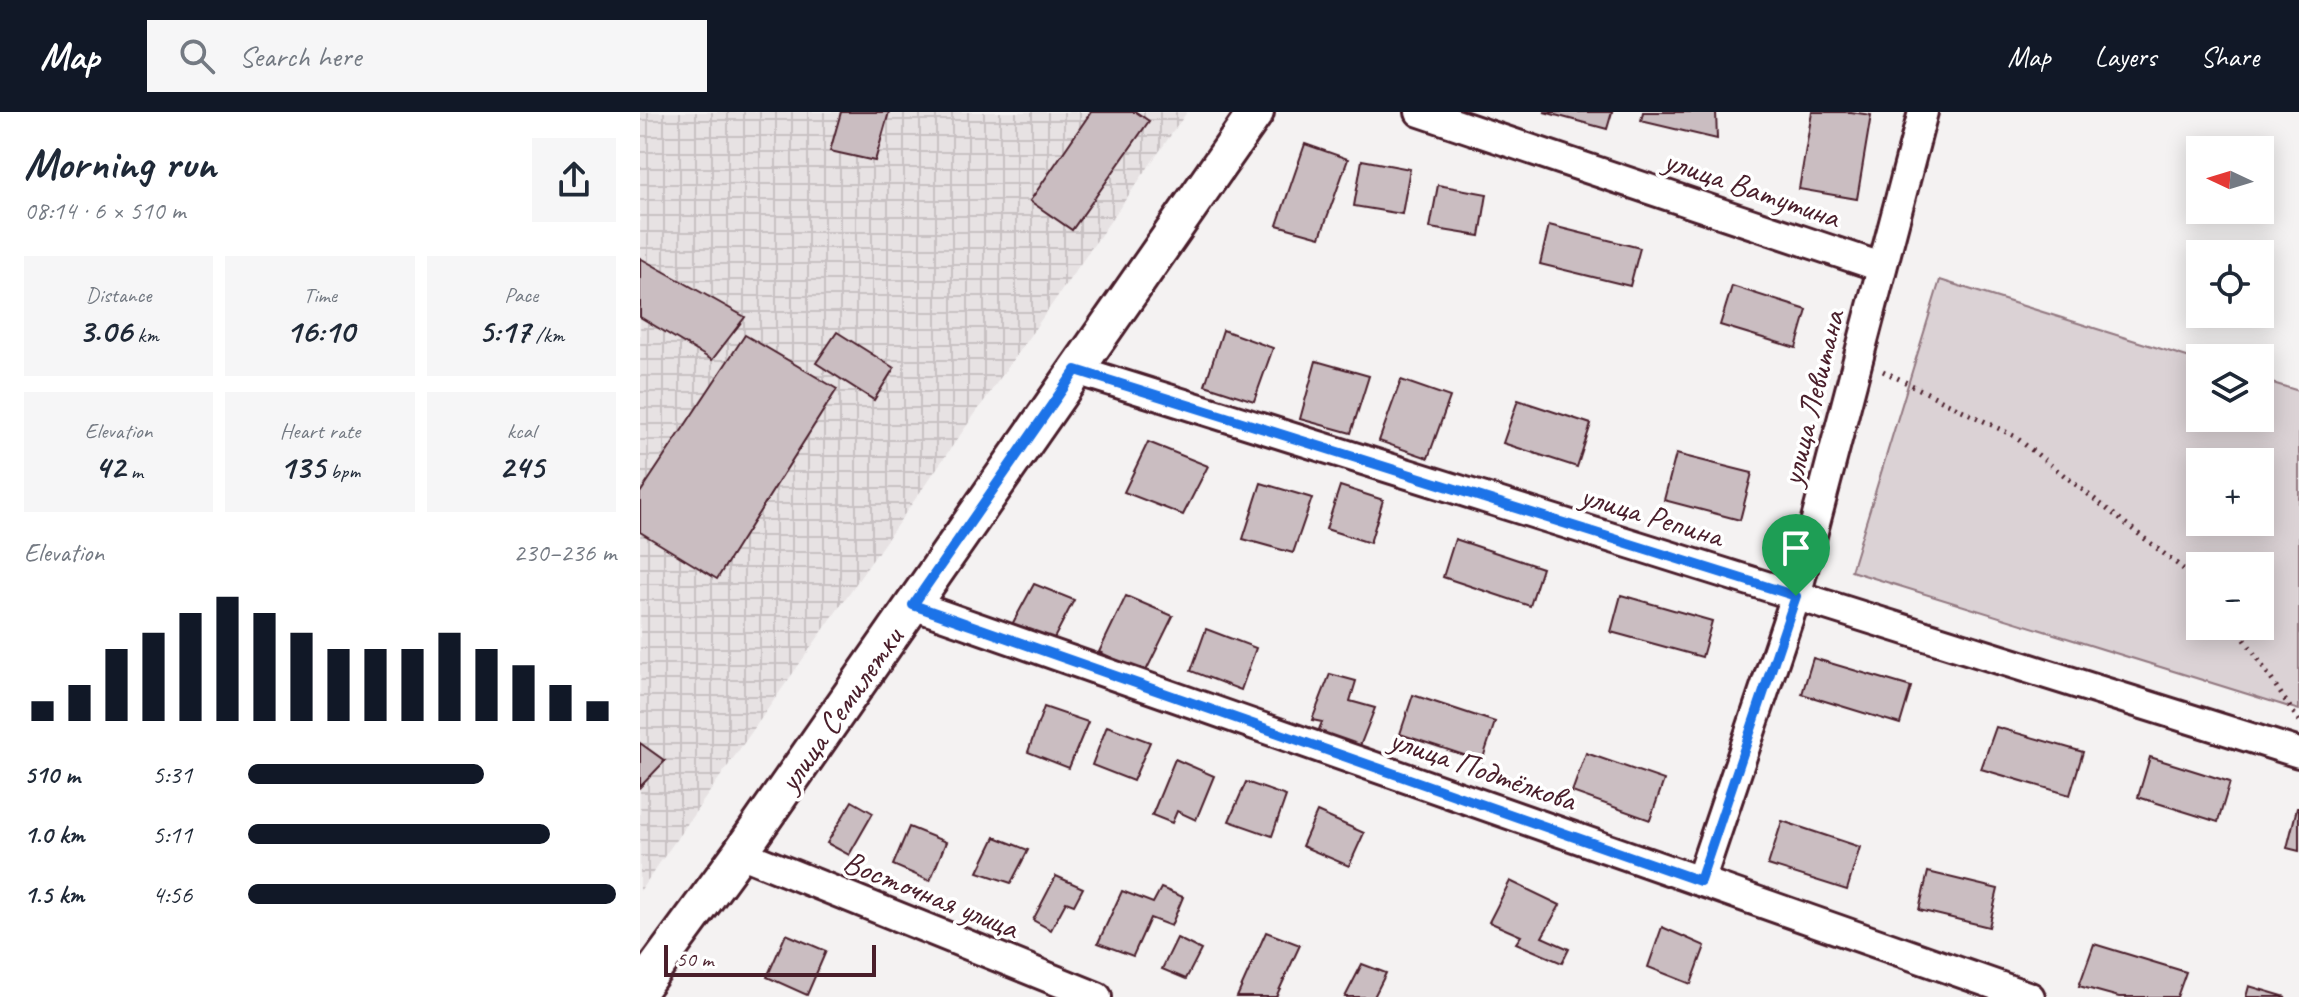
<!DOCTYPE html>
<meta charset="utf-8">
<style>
:root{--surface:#fff;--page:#f6f6f7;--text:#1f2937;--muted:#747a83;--accent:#111827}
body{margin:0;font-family:Caveat,sans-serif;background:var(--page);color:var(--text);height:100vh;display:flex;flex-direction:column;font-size:30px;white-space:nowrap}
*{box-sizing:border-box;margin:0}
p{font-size:26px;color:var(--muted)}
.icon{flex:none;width:44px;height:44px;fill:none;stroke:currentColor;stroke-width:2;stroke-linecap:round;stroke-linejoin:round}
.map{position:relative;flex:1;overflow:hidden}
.panel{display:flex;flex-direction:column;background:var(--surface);width:640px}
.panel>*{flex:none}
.needle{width:52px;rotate:274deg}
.controls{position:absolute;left:1546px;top:24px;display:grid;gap:16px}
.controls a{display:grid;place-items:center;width:88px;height:88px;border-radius:0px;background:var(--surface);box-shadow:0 4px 20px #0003;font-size:40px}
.scale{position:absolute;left:24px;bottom:20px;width:212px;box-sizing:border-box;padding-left:8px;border:4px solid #4a1f2b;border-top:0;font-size:22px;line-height:28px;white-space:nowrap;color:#4a1f2b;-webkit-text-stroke:6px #fff;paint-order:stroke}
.pin{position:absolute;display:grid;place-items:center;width:68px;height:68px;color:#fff;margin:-82px -34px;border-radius:50% 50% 50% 0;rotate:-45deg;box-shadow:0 0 8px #0007}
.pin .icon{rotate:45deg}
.round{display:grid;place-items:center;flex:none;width:84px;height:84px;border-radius:0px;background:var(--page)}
.headline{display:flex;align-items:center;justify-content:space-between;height:136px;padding:0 24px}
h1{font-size:44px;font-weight:700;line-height:60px}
.figures{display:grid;grid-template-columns:repeat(3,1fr);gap:12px;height:136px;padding:8px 24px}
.figures div{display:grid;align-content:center;border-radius:0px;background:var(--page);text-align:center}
.figures b{font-size:34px;font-weight:700}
.figures small{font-size:22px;font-weight:400}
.figures p{font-size:22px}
.chart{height:224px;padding:16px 24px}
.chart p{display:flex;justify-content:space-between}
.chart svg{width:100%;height:144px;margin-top:8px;stroke:var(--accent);stroke-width:6}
ul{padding:0 24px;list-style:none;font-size:26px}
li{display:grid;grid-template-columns:128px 96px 1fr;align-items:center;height:60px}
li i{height:20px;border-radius:10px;background:var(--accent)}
header{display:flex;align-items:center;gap:48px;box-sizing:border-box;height:112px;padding:0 40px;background:var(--accent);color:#fff}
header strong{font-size:38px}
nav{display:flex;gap:44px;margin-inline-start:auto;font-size:28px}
.search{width:560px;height:72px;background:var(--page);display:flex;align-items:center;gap:20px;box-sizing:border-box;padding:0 28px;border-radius:0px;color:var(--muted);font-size:30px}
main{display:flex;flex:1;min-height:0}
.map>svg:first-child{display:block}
</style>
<header>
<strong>Map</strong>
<div class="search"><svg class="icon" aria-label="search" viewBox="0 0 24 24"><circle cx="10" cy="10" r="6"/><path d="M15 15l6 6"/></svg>Search here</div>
<nav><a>Map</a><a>Layers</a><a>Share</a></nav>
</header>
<main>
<section class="panel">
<div class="headline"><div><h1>Morning run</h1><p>08:14 · 6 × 510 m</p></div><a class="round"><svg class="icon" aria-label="share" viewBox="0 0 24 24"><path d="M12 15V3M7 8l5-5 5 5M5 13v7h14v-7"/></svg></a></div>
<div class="figures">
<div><p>Distance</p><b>3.06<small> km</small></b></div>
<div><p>Time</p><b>16:10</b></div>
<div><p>Pace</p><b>5:17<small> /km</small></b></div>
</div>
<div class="figures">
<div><p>Elevation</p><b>42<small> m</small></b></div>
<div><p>Heart rate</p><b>135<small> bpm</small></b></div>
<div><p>kcal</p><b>245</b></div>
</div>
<div class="chart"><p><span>Elevation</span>230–236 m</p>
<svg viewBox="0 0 160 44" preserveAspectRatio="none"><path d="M5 44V38M15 44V33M25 44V22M35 44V17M45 44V11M55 44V6M65 44V11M75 44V17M85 44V22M95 44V22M105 44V22M115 44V17M125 44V22M135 44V27M145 44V33M155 44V38"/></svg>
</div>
<ul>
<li><b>510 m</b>5:31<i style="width:64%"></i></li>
<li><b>1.0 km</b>5:11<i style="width:82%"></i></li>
<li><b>1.5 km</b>4:56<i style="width:100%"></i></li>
</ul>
</section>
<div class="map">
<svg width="1659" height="885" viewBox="0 0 1659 885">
<defs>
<pattern id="industrial-grid" width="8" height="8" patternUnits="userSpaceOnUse" patternTransform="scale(2)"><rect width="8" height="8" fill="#e7e2e3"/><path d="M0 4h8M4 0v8" fill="none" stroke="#c8c1c3"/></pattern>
</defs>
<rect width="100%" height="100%" fill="#f4f2f2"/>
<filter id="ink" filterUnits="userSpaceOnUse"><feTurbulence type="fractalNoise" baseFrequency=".0125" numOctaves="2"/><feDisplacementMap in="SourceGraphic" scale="16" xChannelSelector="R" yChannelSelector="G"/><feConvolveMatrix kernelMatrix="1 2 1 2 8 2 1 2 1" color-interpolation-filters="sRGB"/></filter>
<g filter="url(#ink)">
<polygon fill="url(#industrial-grid)" points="0,0 547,0 0,779"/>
<path fill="#dbd2d5" stroke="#927880" stroke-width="2" fill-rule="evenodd" d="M1300,168L1560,249V306H1620V267L1659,279V598L1211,459ZM1560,350H1620V410H1560ZM1560,454H1620V514H1560Z"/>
<g fill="#cabdc1" stroke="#4a1f2b" stroke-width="2">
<polygon points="201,0 249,0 235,49 190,39"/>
<polygon points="451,0 496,0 509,9 432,118 390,89"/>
<polygon points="904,0 972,0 967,17"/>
<polygon points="1003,0 1076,0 1077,27 1001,9"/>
<polygon points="1172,0 1211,0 1231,3 1217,87 1159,77"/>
<polygon points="665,32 708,47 680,125 637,113"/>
<polygon points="722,48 770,57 762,102 714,94"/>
<polygon points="798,73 847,82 840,124 790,116"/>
<polygon points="909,113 1000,136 990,174 900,152"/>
<polygon points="0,146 105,205 72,248 0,205"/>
<polygon points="1092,174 1167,198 1156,236 1080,213"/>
<polygon points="583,218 633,236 614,289 565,273"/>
<polygon points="197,220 254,256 234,288 176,251"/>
<polygon points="105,223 197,277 77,467 0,420 0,381"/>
<polygon points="676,249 729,264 711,321 660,307"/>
<polygon points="761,268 810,285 788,346 739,329"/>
<polygon points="878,288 951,312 937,355 863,331"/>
<polygon points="508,330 568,354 543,403 484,380"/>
<polygon points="1036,342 1112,361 1100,408 1024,388"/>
<polygon points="621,371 672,386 653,441 603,427"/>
<polygon points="700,374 743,388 730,431 686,417"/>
<polygon points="815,427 902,456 890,494 803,465"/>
<polygon points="394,472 434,488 410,534 369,518"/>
<polygon points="981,483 1072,509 1062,545 971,520"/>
<polygon points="486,484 533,504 505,561 459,540"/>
<polygon points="566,517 616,536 601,578 551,559"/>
<polygon points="1173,546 1271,575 1260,612 1162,582"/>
<polygon points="690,562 716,569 710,589 735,596 718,639 676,625 682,610 672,608"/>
<polygon points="773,583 855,610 842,649 760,622"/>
<polygon points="404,595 448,610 429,656 388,640"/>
<polygon points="467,614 510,630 493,669 452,653"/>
<polygon points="1356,615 1443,640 1430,683 1341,657"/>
<polygon points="0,631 25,649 0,675"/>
<polygon points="946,641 1024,668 1010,708 932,680"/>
<polygon points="1510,645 1590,670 1578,710 1498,685"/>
<polygon points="535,647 574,664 556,708 537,699 532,711 512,703"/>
<polygon points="606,670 646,684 632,724 589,709"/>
<polygon points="212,689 233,701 209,743 187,731"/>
<polygon points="1657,696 1659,696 1659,739 1647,736"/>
<polygon points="677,700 724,721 709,754 662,734"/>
<polygon points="1142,709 1220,735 1207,778 1128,753"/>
<polygon points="269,715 306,730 290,769 253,753"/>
<polygon points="355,725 388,738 371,771 338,760"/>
<polygon points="1288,760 1358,777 1349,815 1279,798"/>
<polygon points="416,764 443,776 434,793 426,790 411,818 393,808"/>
<polygon points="870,769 920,793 902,825 929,837 922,851 876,831 881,824 849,810"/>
<polygon points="521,776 543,785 531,814 510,806 493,844 458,831 482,779 513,791"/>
<polygon points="1022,815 1065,834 1051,872 1008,855"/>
<polygon points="626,820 660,833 636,885 597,885"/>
<polygon points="146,822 186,839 167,883 127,865"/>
<polygon points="537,826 561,838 546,867 522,857"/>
<polygon points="1454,832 1546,860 1537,885 1479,885 1439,874"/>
<polygon points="722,852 746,861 734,885 705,885"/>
<polygon points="1609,874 1646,885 1606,885"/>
</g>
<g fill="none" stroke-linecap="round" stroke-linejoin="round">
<g stroke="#4a1f2b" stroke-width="34">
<g id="minor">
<polyline points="780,0 1241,155"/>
<polyline points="436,258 1659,641"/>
<polyline points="273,493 1390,885"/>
<polyline points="100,741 457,885"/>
<polyline points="1060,769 1156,484 1283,0"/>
</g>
</g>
<g stroke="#4a1f2b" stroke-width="40">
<polyline id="tertiary" points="0,877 100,741 616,0"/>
</g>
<g stroke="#4a1f2b" stroke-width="5" stroke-dasharray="2 6" stroke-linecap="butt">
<polyline points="1243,259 1374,324 1560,470"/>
<polyline points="1596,514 1659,609"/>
</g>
<use href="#minor" stroke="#fff" stroke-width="28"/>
<use href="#tertiary" stroke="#fff" stroke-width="34"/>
</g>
</g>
<g fill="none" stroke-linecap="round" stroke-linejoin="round" filter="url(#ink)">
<g stroke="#fff" stroke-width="16">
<polygon id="route" points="436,258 1156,484 1060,769 273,493"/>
</g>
<use href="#route" stroke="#1a73e8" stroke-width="10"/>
</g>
<g text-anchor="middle" stroke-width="7" stroke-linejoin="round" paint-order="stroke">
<g font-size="32" fill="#4a1f2b" stroke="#fff">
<text transform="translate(1112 76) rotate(19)" y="11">улица Ватутина</text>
<text transform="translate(1172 286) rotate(-76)" y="11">улица Левитана</text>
<text transform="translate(1012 403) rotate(17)" y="11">улица Репина</text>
<text transform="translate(200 597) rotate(-55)" y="11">улица Семилетки</text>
<text transform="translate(843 657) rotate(19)" y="11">улица Подтёлкова</text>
<text transform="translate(291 782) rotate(22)" y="11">Восточная улица</text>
</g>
</g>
</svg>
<div class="controls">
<a><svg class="needle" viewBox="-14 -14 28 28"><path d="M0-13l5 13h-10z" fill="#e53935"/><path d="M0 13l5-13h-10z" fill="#747a83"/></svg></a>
<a><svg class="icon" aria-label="locate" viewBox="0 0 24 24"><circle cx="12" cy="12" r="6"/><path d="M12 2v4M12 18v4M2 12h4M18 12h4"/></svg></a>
<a><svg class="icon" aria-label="layers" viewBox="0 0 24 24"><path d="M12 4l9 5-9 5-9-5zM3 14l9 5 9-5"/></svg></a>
<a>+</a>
<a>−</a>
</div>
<div class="scale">50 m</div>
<div class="pin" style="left:1156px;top:484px;background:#1e9e55"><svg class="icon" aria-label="arrive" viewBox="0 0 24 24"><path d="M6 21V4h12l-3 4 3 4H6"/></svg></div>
</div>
</main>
